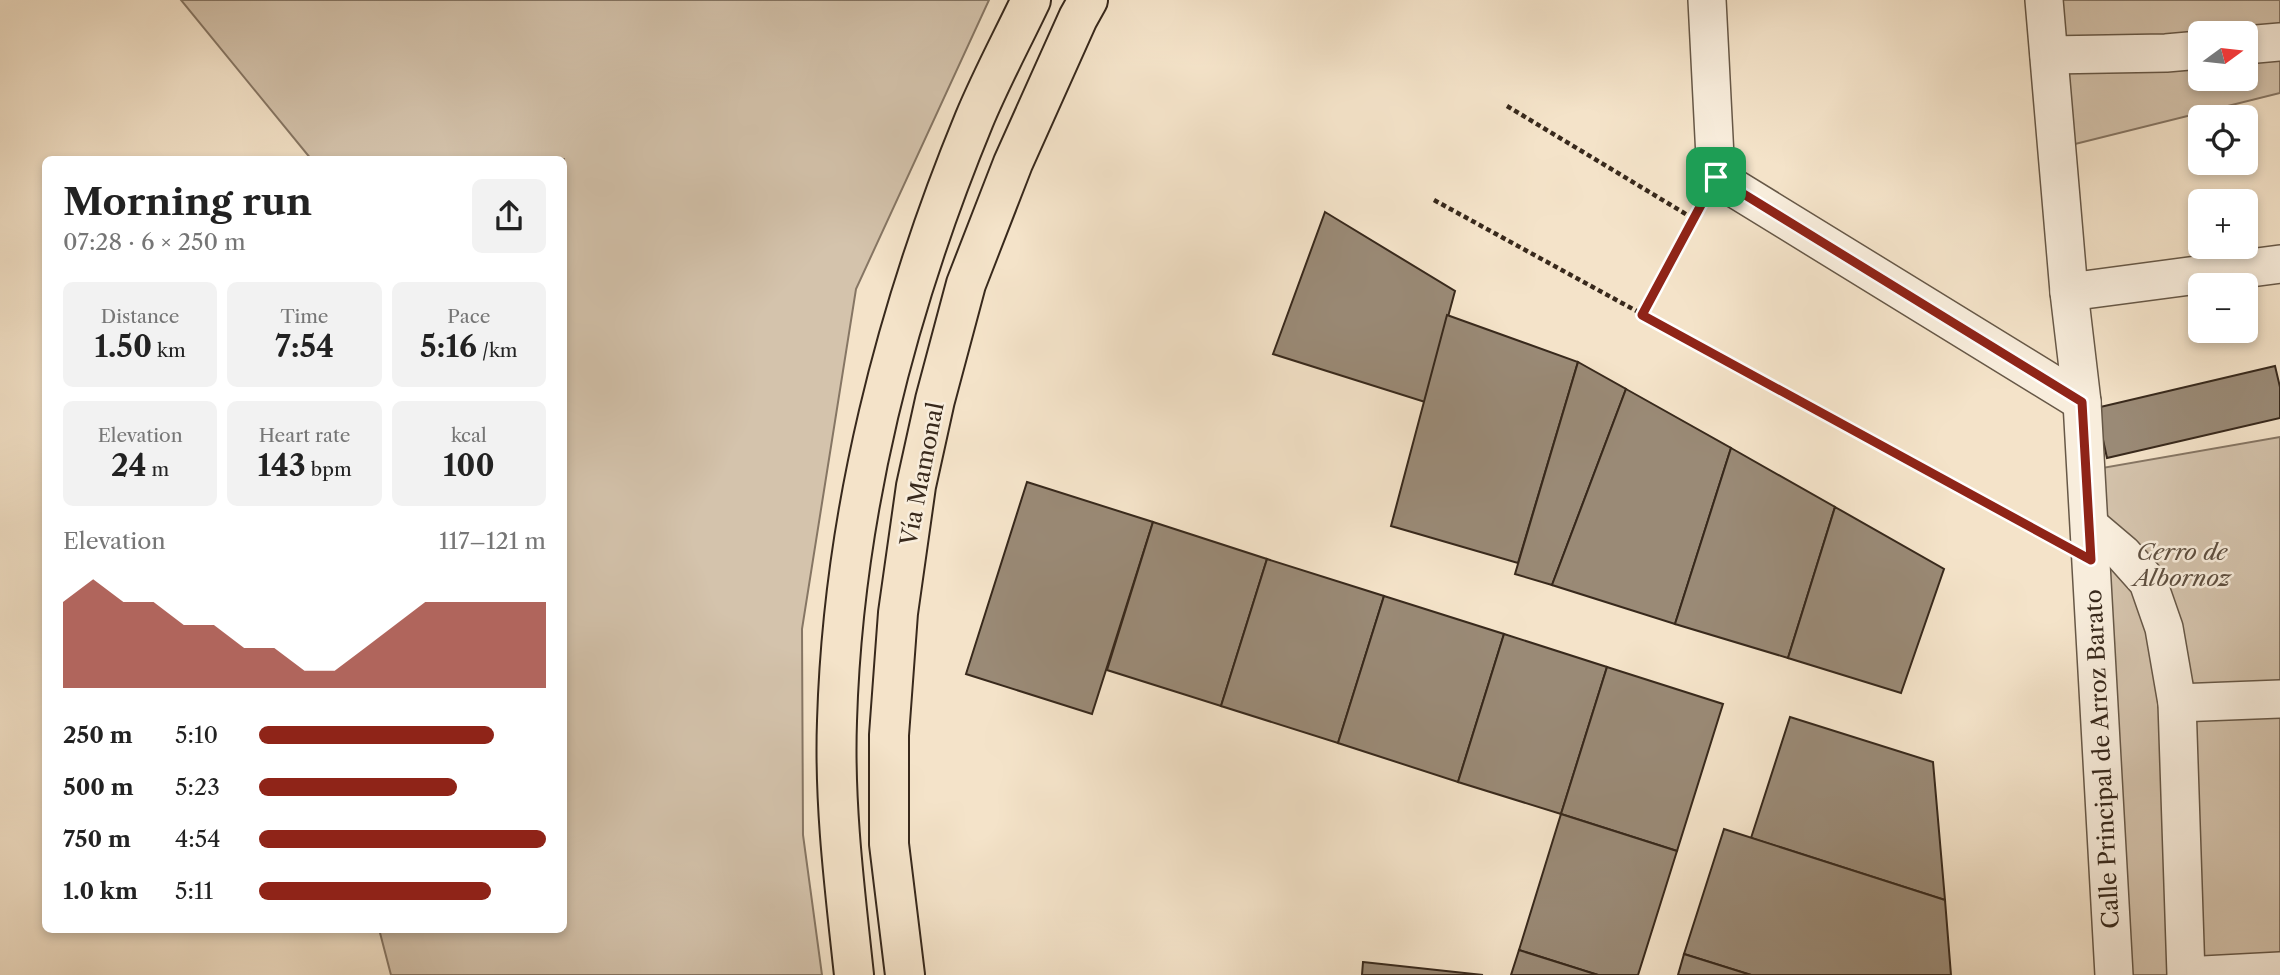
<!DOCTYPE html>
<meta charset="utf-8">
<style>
:root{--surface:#fff;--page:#f2f2f2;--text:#222;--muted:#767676;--accent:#8f2418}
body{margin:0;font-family:"Libre Caslon Text",serif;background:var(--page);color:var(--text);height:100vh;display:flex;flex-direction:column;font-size:26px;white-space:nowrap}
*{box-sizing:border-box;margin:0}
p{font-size:23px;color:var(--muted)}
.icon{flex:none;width:38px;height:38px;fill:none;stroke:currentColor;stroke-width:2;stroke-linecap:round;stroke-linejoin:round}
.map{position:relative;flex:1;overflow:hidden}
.details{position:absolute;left:42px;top:156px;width:525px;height:777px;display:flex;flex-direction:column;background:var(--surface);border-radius:10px;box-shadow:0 4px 10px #0003}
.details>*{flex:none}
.needle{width:46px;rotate:75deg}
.tools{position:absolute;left:2188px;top:21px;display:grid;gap:14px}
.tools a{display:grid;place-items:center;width:70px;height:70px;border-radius:10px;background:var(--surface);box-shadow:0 4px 10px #0003;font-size:35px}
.pin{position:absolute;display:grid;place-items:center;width:60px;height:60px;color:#fff;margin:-30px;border-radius:14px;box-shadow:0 4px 10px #0006}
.round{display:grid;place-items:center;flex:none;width:74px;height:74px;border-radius:10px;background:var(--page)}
.headline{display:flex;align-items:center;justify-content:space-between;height:119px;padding:0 21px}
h1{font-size:38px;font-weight:700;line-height:52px}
.metrics{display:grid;grid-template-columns:repeat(3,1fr);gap:10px;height:119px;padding:7px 21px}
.metrics div{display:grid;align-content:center;border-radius:10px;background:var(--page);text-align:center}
.metrics b{font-size:30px;font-weight:700}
.metrics small{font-size:19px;font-weight:400}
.metrics p{font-size:19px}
.chart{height:196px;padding:14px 21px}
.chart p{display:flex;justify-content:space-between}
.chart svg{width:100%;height:126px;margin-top:7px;fill:var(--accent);opacity:.7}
ul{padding:0 21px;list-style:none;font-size:23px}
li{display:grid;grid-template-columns:112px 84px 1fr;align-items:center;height:52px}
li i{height:18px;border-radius:9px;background:var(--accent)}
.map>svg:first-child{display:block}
</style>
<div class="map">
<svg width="2280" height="975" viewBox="0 0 2280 975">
<rect width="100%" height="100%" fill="#f4e3c9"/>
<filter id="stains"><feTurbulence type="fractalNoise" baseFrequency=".00286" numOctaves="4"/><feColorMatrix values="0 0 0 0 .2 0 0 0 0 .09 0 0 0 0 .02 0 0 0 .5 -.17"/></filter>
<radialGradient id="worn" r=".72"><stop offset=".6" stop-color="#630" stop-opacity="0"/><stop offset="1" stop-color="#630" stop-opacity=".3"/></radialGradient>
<g fill="#d4c3ac" stroke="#867664" stroke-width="2" fill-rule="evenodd">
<polygon points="181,0 989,0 856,289 802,629 803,835 822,975 391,975 379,929 564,929 564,159 311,159"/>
<path d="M2035,0H2280V93L2051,150ZM2200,33H2245V79H2200Z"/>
<polygon points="2280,437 2280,975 2101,975 2079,472"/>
</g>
<g fill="#9a8a76" stroke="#38291c" stroke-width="2">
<polygon points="1325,212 1455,291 1425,402 1273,354"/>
<polygon points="1447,315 1578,362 1518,563 1391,526"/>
<polygon points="1578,362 1626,389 1552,585 1515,574"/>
<polygon points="2275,366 2280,387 2280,418 2107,458 2096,408"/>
<polygon points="1626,389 1731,448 1675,624 1552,585"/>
<polygon points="1731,448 1835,507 1788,658 1675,624"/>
<polygon points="1027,482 1153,522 1092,714 966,674"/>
<polygon points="1835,507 1944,569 1901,693 1788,658"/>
<polygon points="1153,522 1267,559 1221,706 1107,670"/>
<polygon points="1267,559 1384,596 1338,743 1221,706"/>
<polygon points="1384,596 1504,634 1458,782 1338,743"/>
<polygon points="1504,634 1607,667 1561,814 1458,782"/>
<polygon points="1607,667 1723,704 1677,851 1561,814"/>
<polygon points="1790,717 1933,762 1945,900 1751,838"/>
<polygon points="1561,814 1677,851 1638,975 1598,975 1519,950"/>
<polygon points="1724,829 1945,900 1951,975 1751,975 1684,954"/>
<polygon points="1519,950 1598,975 1511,975"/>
<polygon points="1684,954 1751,975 1678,975"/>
<polygon points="1363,962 1483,975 1362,975"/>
</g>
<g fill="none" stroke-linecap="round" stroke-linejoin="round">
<g stroke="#675847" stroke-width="40">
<g id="minor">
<polyline points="1707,0 1716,177 2082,402"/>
<polyline points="2044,0 2069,292 2082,402 2114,975"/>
<polyline points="2245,45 2280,42"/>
<polyline points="2049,55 2166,53 2200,50"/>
<polyline points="2069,292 2280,264"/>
<polyline points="2090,526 2123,554 2148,582 2164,628 2177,703 2186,975"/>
<polyline points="2177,703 2280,699"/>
<polyline points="2203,975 2280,971"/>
</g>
</g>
<g stroke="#38291c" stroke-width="42">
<g id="primary">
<path d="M854,975C845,891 834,806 837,721C843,516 896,309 974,120C991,79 1012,40 1031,0"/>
<polyline points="905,975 889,844 889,735 898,613 916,486 935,400 966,284 1013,163 1078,18 1088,0"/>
</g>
</g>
<g stroke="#38291c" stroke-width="4.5" stroke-dasharray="5 3.5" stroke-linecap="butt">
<polyline points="1507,106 1694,219"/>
<polyline points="1434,200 2056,541"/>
<polyline points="1642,315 1700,208"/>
</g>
<use href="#minor" stroke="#f8eddc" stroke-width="37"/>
<use href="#primary" stroke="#f4e3c9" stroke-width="38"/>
</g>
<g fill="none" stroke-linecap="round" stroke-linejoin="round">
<g stroke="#fff" stroke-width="14">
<polygon id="route" points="1716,177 2082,402 2091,560 1642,315"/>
</g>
<use href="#route" stroke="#8f2418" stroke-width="9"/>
</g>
<g text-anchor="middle" stroke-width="5" stroke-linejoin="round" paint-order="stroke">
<g font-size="23" fill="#38291c" stroke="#f8eddc">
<text transform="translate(922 474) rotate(-79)" y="8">Vía Mamonal</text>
<text transform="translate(2102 759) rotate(-93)" y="8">Calle Principal de Arroz Barato</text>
</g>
<g font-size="23" font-style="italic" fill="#5f5040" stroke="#f8eddc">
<text x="2182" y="560">Cerro de<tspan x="2182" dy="26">Albornoz</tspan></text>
</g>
</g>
<rect width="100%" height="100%" filter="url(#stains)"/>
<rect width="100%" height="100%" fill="url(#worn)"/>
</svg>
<div class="tools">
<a><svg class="needle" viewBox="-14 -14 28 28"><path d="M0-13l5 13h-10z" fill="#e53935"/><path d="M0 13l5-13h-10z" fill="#767676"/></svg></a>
<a><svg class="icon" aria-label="locate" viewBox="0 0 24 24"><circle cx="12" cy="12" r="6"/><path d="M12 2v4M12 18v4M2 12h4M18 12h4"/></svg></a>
<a>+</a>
<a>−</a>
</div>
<div class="pin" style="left:1716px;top:177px;background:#1e9e55"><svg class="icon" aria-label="arrive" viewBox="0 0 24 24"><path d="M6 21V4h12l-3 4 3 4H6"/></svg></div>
<section class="details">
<div class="headline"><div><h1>Morning run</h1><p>07:28 · 6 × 250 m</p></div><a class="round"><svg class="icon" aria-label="share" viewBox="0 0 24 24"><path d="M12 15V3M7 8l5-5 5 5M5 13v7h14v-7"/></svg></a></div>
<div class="metrics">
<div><p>Distance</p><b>1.50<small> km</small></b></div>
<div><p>Time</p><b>7:54</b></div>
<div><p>Pace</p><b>5:16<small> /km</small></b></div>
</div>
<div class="metrics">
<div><p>Elevation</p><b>24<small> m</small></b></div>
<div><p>Heart rate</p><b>143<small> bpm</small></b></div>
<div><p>kcal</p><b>100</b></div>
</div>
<div class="chart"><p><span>Elevation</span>117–121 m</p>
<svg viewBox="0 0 160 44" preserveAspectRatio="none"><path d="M0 44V14L10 6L20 14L30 14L40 22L50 22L60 30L70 30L80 38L90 38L100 30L110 22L120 14L130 14L140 14L150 14L160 14V44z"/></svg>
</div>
<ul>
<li><b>250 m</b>5:10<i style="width:82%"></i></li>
<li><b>500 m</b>5:23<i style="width:69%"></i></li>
<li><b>750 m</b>4:54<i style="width:100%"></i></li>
<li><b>1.0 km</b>5:11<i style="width:81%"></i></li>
</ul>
</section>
</div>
